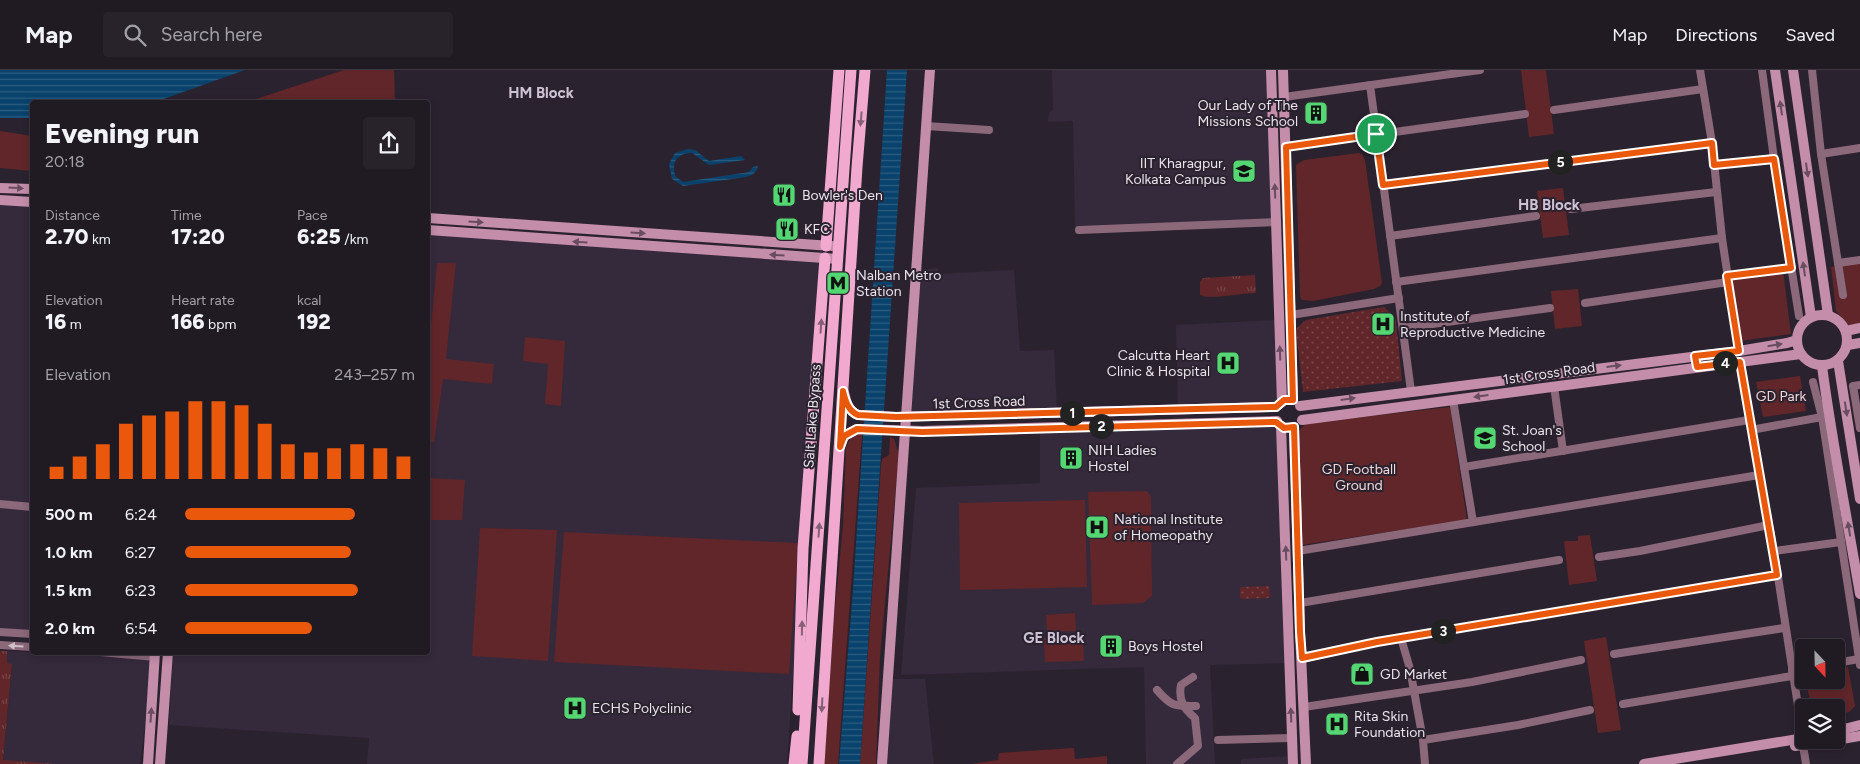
<!DOCTYPE html>
<meta charset="utf-8">
<style>
:root{--surface:#201a23;--page:#28232b;--text:#f1f3f6;--muted:#a2a1a6;--line:#3d3841;--accent:#ea580c}
body{margin:0;font-family:Figtree,sans-serif;background:var(--page);color:var(--text);height:100vh;display:flex;flex-direction:column;font-size:19px;white-space:nowrap}
*{box-sizing:border-box;margin:0}
p{font-size:16px;color:var(--muted)}
.icon{flex:none;width:28px;height:28px;fill:none;stroke:currentColor;stroke-width:2;stroke-linecap:round;stroke-linejoin:round}
.map{position:relative;flex:1;overflow:hidden}
.details{position:absolute;left:30px;top:30px;width:400px;height:555px;display:flex;flex-direction:column;background:var(--surface);border-radius:5px;box-shadow:0 2px 8px #0003,0 0 0 1px var(--line)}
.details>*{flex:none}
.needle{width:32px;rotate:158deg}
.controls{position:absolute;left:1795px;top:569px;display:grid;gap:10px}
.controls a{display:grid;place-items:center;width:50px;height:50px;border-radius:5px;background:var(--surface);box-shadow:0 2px 8px #0003,0 0 0 1px var(--line);font-size:25px}
.pin{position:absolute;display:grid;place-items:center;width:42px;height:42px;color:#fff;margin:-21px;border:2px solid #fff;border-radius:50%;box-shadow:0 1px 5px #0007}
.km{position:absolute;width:25px;height:25px;margin:-12px;border-radius:50%;background:#222;color:#fff;font-size:14px;line-height:25px;text-align:center}
.round{display:grid;place-items:center;flex:none;width:52px;height:52px;border-radius:5px;background:var(--page)}
.headline{display:flex;align-items:center;justify-content:space-between;height:85px;padding:0 15px}
h1{font-size:28px;font-weight:800;line-height:38px}
.stats{display:grid;grid-template-columns:repeat(3,1fr);gap:8px;height:85px;padding:5px 15px}
.stats div{display:grid;align-content:center}
.stats b{font-size:21px;font-weight:800}
.stats small{font-size:14px;font-weight:400}
.stats p{font-size:14px}
.chart{height:140px;padding:10px 15px}
.chart p{display:flex;justify-content:space-between}
.chart svg{width:100%;height:90px;margin-top:5px;stroke:var(--accent);stroke-width:6}
ul{padding:0 15px;list-style:none;font-size:16px}
li{display:grid;grid-template-columns:80px 60px 1fr;align-items:center;height:38px}
li i{height:12px;border-radius:6px;background:var(--accent)}
header{display:flex;align-items:center;gap:30px;box-sizing:border-box;height:70px;padding:0 25px;background:var(--surface);border-bottom:1px solid var(--line)}
header strong{font-size:24px}
nav{display:flex;gap:28px;margin-inline-start:auto;font-size:18px}
.search{width:350px;height:45px;background:var(--page);display:flex;align-items:center;gap:12px;box-sizing:border-box;padding:0 18px;border-radius:5px;color:var(--muted);font-size:19px}
.map>svg:first-child{display:block}
</style>
<header>
<strong>Map</strong>
<div class="search"><svg class="icon" aria-label="search" viewBox="0 0 24 24"><circle cx="10" cy="10" r="6"/><path d="M15 15l6 6"/></svg>Search here</div>
<nav><a>Map</a><a>Directions</a><a>Saved</a></nav>
</header>
<div class="map">
<svg width="1860" height="694" viewBox="0 0 1860 694">
<defs>
<pattern id="grass-tufts" width="24" height="20" patternUnits="userSpaceOnUse" patternTransform="scale(1.25)"><rect width="24" height="20" fill="#612629"/><path d="M3 7l-1-3M5 7V3M7 7l1-3M15 17l-1-3M17 17v-4M19 17l1-3" fill="none" stroke="#784548"/></pattern>
<pattern id="garden-dots" width="8" height="8" patternUnits="userSpaceOnUse" patternTransform="scale(1.25)"><rect width="8" height="8" fill="#612629"/><path d="M2 2h.1M6 6h.1" fill="none" stroke="#784548" stroke-width="1.8" stroke-linecap="round"/></pattern>
<pattern id="water-rules" width="6" height="5" patternUnits="userSpaceOnUse" patternTransform="scale(1.25)"><rect width="6" height="5" fill="#09426c"/><path d="M0 2.5h6" fill="none" stroke="#2d5d81"/></pattern>
</defs>
<rect width="100%" height="100%" fill="#2b222f"/>
<g fill="#35293c">
<polygon points="1052,0 1269,0 1274,150 1075,158 1073,51 1048,52 1049,43 1053,40"/>
<polygon points="0,134 32,136 32,563 0,561"/>
<polygon points="428,164 820,193 787,694 367,694 369,668 169,655 173,583 428,582"/>
<polygon points="938,198 938,204 1014,200 1020,281 1054,280 1057,340 910,346 919,200"/>
<polygon points="1278,250 1280,330 1274,335 1178,338 1176,255"/>
<polygon points="1274,355 1278,359 1287,593 1210,595 1215,694 1146,694 1144,597 901,605 916,418 1040,413 1040,361"/>
<polygon points="7,581 153,589 140,694 58,694 3,691 12,595 7,593"/>
<polygon points="889,609 925,609 934,694 884,694"/>
<polygon points="1290,686 1290,694 1241,694 1241,689"/>
</g>
<g fill="url(#grass-tufts)">
<path d="M1255,205L1256,221L1255,223C1242,223 1210,230 1200,225V212L1203,208Z"/>
<polygon points="0,581 7,581 7,593 12,594 3,690 58,694 0,694"/>
</g>
<g fill="#612629">
<polygon points="344,0 394,0 395,32 247,32"/>
<polygon points="1521,0 1546,0 1554,64 1529,67"/>
<polygon points="0,61 32,66 32,101 0,98"/>
<polygon points="1359,83 1362,84 1365,90 1382,213 1380,216 1374,219 1313,231 1302,230 1300,227 1296,95 1304,90"/>
<polygon points="1563,118 1569,165 1543,168 1537,121"/>
<polygon points="437,193 456,193 446,289 494,294 492,314 443,309 434,372 428,371 428,288"/>
<polygon points="1860,193 1860,255 1850,257 1836,241 1831,197"/>
<polygon points="1783,200 1791,264 1740,271 1731,206"/>
<polygon points="1578,219 1582,256 1555,259 1551,221"/>
<polygon points="525,267 565,271 561,336 545,334 548,294 523,291"/>
<polygon points="1800,306 1806,341 1763,347 1756,312"/>
<polygon points="1450,337 1467,450 1302,475 1297,362 1307,353"/>
<polygon points="858,363 862,365 838,694 824,694 834,548 843,456 846,377 851,368"/>
<polygon points="890,367 894,369 899,384 880,586 876,694 860,694 881,396 882,389 889,385"/>
<polygon points="428,408 465,410 462,450 428,450"/>
<polygon points="1145,421 1148,422 1151,427 1152,526 1143,533 1092,535 1088,422"/>
<polygon points="1085,430 1087,517 960,520 959,433"/>
<polygon points="480,458 557,460 548,591 472,586"/>
<polygon points="564,462 798,473 789,604 554,592"/>
<polygon points="1590,465 1597,511 1569,515 1564,471 1578,471 1578,466"/>
<polygon points="1075,543 1076,561 1047,562 1046,545"/>
<polygon points="1083,566 1084,591 1045,592 1044,568"/>
<polygon points="1606,567 1621,660 1598,663 1584,571"/>
<polygon points="1848,597 1855,636 1849,642 1836,645 1836,638 1812,637 1805,610 1836,610 1836,599"/>
<polygon points="1074,678 1075,689 1107,686 1107,694 971,694 998,690 999,683"/>
</g>
<g fill="url(#garden-dots)">
<polygon points="1384,237 1394,246 1396,251 1402,311 1303,322 1296,259 1306,250"/>
<polygon points="1269,516 1270,527 1268,528 1242,529 1240,527 1240,519 1241,517"/>
</g>
<g fill="url(#water-rules)">
<polygon points="0,0 245,0 155,32 32,32 32,48 0,48"/>
<polygon points="887,0 907,0 860,694 839,694 853,520"/>
<path d="M688,79L695,80L709,91L741,86L745,90L709,95L692,83C677,83 670,93 676,107L683,112L749,102L753,97L758,96C756,103 753,105 746,107L683,116L672,109L669,94L675,83Z"/>
</g>
<g fill="none" stroke-linecap="round" stroke-linejoin="round">
<g stroke="#8b687a" stroke-width="8">
<polyline points="1700,0 1712,73 1722,168 1739,281"/>
<polyline points="1812,0 1821,84 1843,225"/>
<polyline points="1370,15 1411,321"/>
<polyline points="1284,27 1480,0"/>
<polyline points="1554,40 1703,19"/>
<polyline points="926,56 989,60"/>
<polyline points="1286,77 1525,44"/>
<polyline points="1821,84 1860,78"/>
<polyline points="1774,89 1799,246"/>
<polyline points="1714,95 1774,89 1762,0"/>
<polyline points="1383,115 1712,73"/>
<polyline points="1571,139 1716,122"/>
<polyline points="1079,160 1276,152"/>
<polyline points="1390,166 1536,146"/>
<polyline points="1838,193 1860,190"/>
<polyline points="1727,206 1791,198"/>
<polyline points="1396,212 1722,168"/>
<polyline points="1585,233 1728,212"/>
<polyline points="1291,245 1399,228"/>
<polyline points="1403,258 1550,238"/>
<polyline points="1739,292 1774,481 1803,668"/>
<polyline points="1813,312 1822,347 1860,595"/>
<polyline points="1860,315 1853,316 1860,358"/>
<polyline points="1554,316 1563,381"/>
<polyline points="1453,330 1473,452"/>
<polyline points="1751,360 1822,347"/>
<polyline points="1464,397 1749,350"/>
<polyline points="0,434 32,437"/>
<polyline points="1298,481 1759,405"/>
<polyline points="1774,481 1841,472"/>
<polyline points="1599,487 1640,481 1769,455"/>
<polyline points="1300,533 1559,490"/>
<polyline points="0,562 32,564"/>
<polyline points="1401,568 1410,599 1423,670 1425,694"/>
<polyline points="0,575 32,577"/>
<polyline points="100,582 155,587"/>
<polyline points="1614,584 1784,558"/>
<polyline points="1302,589 1377,572 1777,505"/>
<polyline points="1836,593 1859,589"/>
<polyline points="1792,601 1804,598"/>
<path d="M1157,620C1172,637 1174,636 1196,636"/>
<polyline points="1623,634 1792,606"/>
<polyline points="1304,637 1472,612 1581,590"/>
<polyline points="1218,670 1292,668"/>
<polyline points="1423,670 1518,655 1590,640"/>
<polyline points="1803,675 1806,694"/>
<path d="M1177,694L1198,676L1195,648C1184,639 1178,630 1181,615L1193,607"/>
</g>
<g stroke="#c48daa" stroke-width="10">
<polyline points="1271,0 1282,332"/>
<polyline points="1283,0 1293,330"/>
<polyline points="1775,0 1811,247"/>
<polyline points="1793,0 1828,245"/>
<polyline points="0,118 32,119"/>
<polyline points="0,130 32,132"/>
<polyline points="428,148 832,176"/>
<polyline points="428,160 838,189"/>
<circle cx="1822" cy="270" r="25"/>
<polyline points="1846,261 1860,258"/>
<polyline points="1848,275 1860,273"/>
<polyline points="1838,291 1860,429"/>
<path d="M1822,296C1832,372 1847,448 1860,524"/>
<path d="M844,322C846,331 848,341 858,345L896,347L1276,337"/>
<polyline points="1300,336 1739,281 1787,273 1797,270"/>
<polyline points="1302,350 1801,284"/>
<polyline points="1281,356 1293,694"/>
<polyline points="1294,357 1300,562 1306,694"/>
<polyline points="840,376 844,366 857,359 922,361 1277,351"/>
<polyline points="1836,661 1860,655"/>
<polyline points="1836,670 1860,666"/>
<polyline points="1795,676 1836,670"/>
<polyline points="148,694 155,582"/>
<polyline points="160,694 168,582"/>
<polyline points="882,694 930,0"/>
<polyline points="1644,694 1804,668"/>
</g>
<g stroke="#f1a9cf" stroke-width="11">
<polyline points="826,176 839,0"/>
<polyline points="798,640 803,479 825,188"/>
<polyline points="794,694 797,666"/>
<polyline points="802,694 851,0"/>
<polyline points="819,694 857,97 865,0"/>
</g>
</g>
<defs><path id="oneway-solid" d="M-6-.8H1V-3.2L6.5 0L1 3.2V.8H-6Z" transform="scale(1.25)"/></defs>
<g fill="#684d60">
<use href="#oneway-solid" transform="translate(1781 38) rotate(-98)"/>
<use href="#oneway-solid" transform="translate(1807 100) rotate(82)"/>
<use href="#oneway-solid" transform="translate(16 118) rotate(3)"/>
<use href="#oneway-solid" transform="translate(1275 121) rotate(-92)"/>
<use href="#oneway-solid" transform="translate(476 152) rotate(4)"/>
<use href="#oneway-solid" transform="translate(638 163) rotate(4)"/>
<use href="#oneway-solid" transform="translate(580 172) rotate(-176)"/>
<use href="#oneway-solid" transform="translate(777 185) rotate(-176)"/>
<use href="#oneway-solid" transform="translate(1804 199) rotate(-98)"/>
<use href="#oneway-solid" transform="translate(1775 275) rotate(-9)"/>
<use href="#oneway-solid" transform="translate(1280 283) rotate(-92)"/>
<use href="#oneway-solid" transform="translate(1614 296) rotate(-7)"/>
<use href="#oneway-solid" transform="translate(1481 326) rotate(172)"/>
<use href="#oneway-solid" transform="translate(1348 329) rotate(-8)"/>
<use href="#oneway-solid" transform="translate(1846 339) rotate(81)"/>
<use href="#oneway-solid" transform="translate(1849 459) rotate(-99)"/>
<use href="#oneway-solid" transform="translate(1286 483) rotate(-92)"/>
<use href="#oneway-solid" transform="translate(151 645) rotate(-86)"/>
<use href="#oneway-solid" transform="translate(1291 645) rotate(-92)"/>
</g>
<g fill="#845f77">
<use href="#oneway-solid" transform="translate(861 49) rotate(95)"/>
<use href="#oneway-solid" transform="translate(821 256) rotate(-86)"/>
<use href="#oneway-solid" transform="translate(819 460) rotate(-86)"/>
<use href="#oneway-solid" transform="translate(802 558) rotate(-89)"/>
<use href="#oneway-solid" transform="translate(822 635) rotate(93)"/>
</g>
<use fill="#cdbfca" href="#oneway-solid" transform="translate(16 576) rotate(-176)"/>
<g fill="none" stroke-linecap="round" stroke-linejoin="round">
<g stroke="#fff" stroke-width="10">
<path id="route" d="M1376,64L1383,115L1712,73L1714,95L1774,89L1791,198L1727,206L1739,281L1695,286L1697,297L1740,292L1777,505L1377,572L1302,588L1300,562L1294,357L1284,358L1276,352H1274L922,362L857,359L844,366L840,377L843,321C845,330 848,341 858,345L896,347L1274,337H1276L1284,330H1293L1286,77Z"/>
</g>
<use href="#route" stroke="#ea580c" stroke-width="6"/>
</g>
<defs>
<g id="building-square" transform="scale(1.25)"><rect x="-9" y="-9" width="18" height="18" rx="4" fill="#54d672" stroke="#2b222f"/><path d="M-4-6H4V6H1V3H-1V6H-4ZM-2.5-4.3h1.7v1.8h-1.7ZM.8-4.3h1.7v1.8H.8ZM-2.5-1h1.7V.8h-1.7ZM.8-1h1.7V.8H.8Z" fill="#111"/></g>
<g id="university-square" transform="scale(1.25)"><rect x="-9" y="-9" width="18" height="18" rx="4" fill="#54d672" stroke="#2b222f"/><path d="M0-5L7-2L0 1L-7-2ZM-4 1L0 2.5L4 1V4Q0 6-4 4Z" fill="#111"/></g>
<g id="restaurant-square" transform="scale(1.25)"><rect x="-9" y="-9" width="18" height="18" rx="4" fill="#54d672" stroke="#2b222f"/><path d="M-5-6h1v4h1v-4h1v4h1v-4h1v5L-1.5 .5V6h-2V.5L-5-1ZM5-6V6H3V1.5H1.5Q1.5-4 5-6Z" fill="#111"/></g>
<g id="metro-square" transform="scale(1.25)"><rect x="-9" y="-9" width="18" height="18" rx="4" fill="#54d672" stroke="#2b222f"/><path d="M-5.5 5V-5H-3L0 0L3-5H5.5V5H3V-.5L0 4L-3-.5V5Z" fill="#111"/></g>
<g id="hospital-square" transform="scale(1.25)"><rect x="-9" y="-9" width="18" height="18" rx="4" fill="#54d672" stroke="#2b222f"/><path d="M-5-5h3v3.5h4V-5h3V5h-3V1.5h-4V5h-3Z" fill="#111"/></g>
<g id="school-square" transform="scale(1.25)"><rect x="-9" y="-9" width="18" height="18" rx="4" fill="#54d672" stroke="#2b222f"/><path d="M0-5L7-2L0 1L-7-2ZM-4 1L0 2.5L4 1V4Q0 6-4 4Z" fill="#111"/></g>
<g id="shop-square" transform="scale(1.25)"><rect x="-9" y="-9" width="18" height="18" rx="4" fill="#54d672" stroke="#2b222f"/><path d="M-5-2.5h2.3a2.7 3.5 0 0 1 5.4 0H5L5.5 6h-11ZM-1.5-2.5h3a1.5 2.3 0 0 0-3 0Z" fill="#111"/></g>
</defs>
<g fill-rule="evenodd">
<use href="#building-square" x="1316" y="43"/>
<use href="#university-square" x="1244" y="101"/>
<use href="#restaurant-square" x="784" y="125"/>
<use href="#restaurant-square" x="787" y="159"/>
<use href="#metro-square" x="838" y="213"/>
<use href="#hospital-square" x="1383" y="254"/>
<use href="#hospital-square" x="1228" y="293"/>
<use href="#school-square" x="1485" y="368"/>
<use href="#building-square" x="1071" y="388"/>
<use href="#hospital-square" x="1097" y="457"/>
<use href="#building-square" x="1111" y="576"/>
<use href="#shop-square" x="1362" y="604"/>
<use href="#hospital-square" x="575" y="638"/>
<use href="#hospital-square" x="1337" y="654"/>
</g>
<g text-anchor="middle" stroke-width="4" stroke-linejoin="round" paint-order="stroke">
<g font-size="14" fill="#e9e4ec" stroke="#2b222f" text-anchor="start">
<text x="1298" y="40" text-anchor="end">Our Lady of The<tspan x="1298" dy="16">Missions School</tspan></text>
<text x="1226" y="98" text-anchor="end">IIT Kharagpur,<tspan x="1226" dy="16">Kolkata Campus</tspan></text>
<text x="802" y="130">Bowler's Den</text>
<text x="804" y="164">KFC</text>
<text x="856" y="210">Nalban Metro<tspan x="856" dy="16">Station</tspan></text>
<text x="1400" y="251">Institute of<tspan x="1400" dy="16">Reproductive Medicine</tspan></text>
<text x="1210" y="290" text-anchor="end">Calcutta Heart<tspan x="1210" dy="16">Clinic &amp; Hospital</tspan></text>
<text x="1502" y="365">St. Joan's<tspan x="1502" dy="16">School</tspan></text>
<text x="1088" y="385">NIH Ladies<tspan x="1088" dy="16">Hostel</tspan></text>
<text x="1114" y="454">National Institute<tspan x="1114" dy="16">of Homeopathy</tspan></text>
<text x="1128" y="581">Boys Hostel</text>
<text x="1380" y="609">GD Market</text>
<text x="592" y="643">ECHS Polyclinic</text>
<text x="1354" y="651">Rita Skin<tspan x="1354" dy="16">Foundation</tspan></text>
</g>
<g font-size="14" fill="#e9e4ec" stroke="#2b222f">
<text transform="translate(1549 303) rotate(-8)" y="5">1st Cross Road</text>
<text transform="translate(979 332) rotate(-2)" y="5">1st Cross Road</text>
<text transform="translate(812 346) rotate(-86)" y="5">Salt Lake Bypass</text>
</g>
<g font-size="14" fill="#f0d6d6" stroke="#2b222f">
<text x="1781" y="331">GD Park</text>
<text x="1359" y="404">GD Football<tspan x="1359" dy="16">Ground</tspan></text>
</g>
<g font-size="15" font-weight="bold" fill="#cdc2d3" stroke="#2b222f">
<text x="541" y="28">HM Block</text>
<text x="1549" y="140">HB Block</text>
<text x="1054" y="573">GE Block</text>
</g>
</g>
</svg>
<div class="controls">
<a><svg class="needle" viewBox="-14 -14 28 28"><path d="M0-13l5 13h-10z" fill="#e53935"/><path d="M0 13l5-13h-10z" fill="#a2a1a6"/></svg></a>
<a><svg class="icon" aria-label="layers" viewBox="0 0 24 24"><path d="M12 4l9 5-9 5-9-5zM3 14l9 5 9-5"/></svg></a>
</div>
<div class="pin" style="left:1376px;top:64px;background:#1e9e55"><svg class="icon" aria-label="arrive" viewBox="0 0 24 24"><path d="M6 21V4h12l-3 4 3 4H6"/></svg></div>
<b class="km" style="left:1072px;top:343px">1</b>
<b class="km" style="left:1101px;top:356px">2</b>
<b class="km" style="left:1443px;top:561px">3</b>
<b class="km" style="left:1725px;top:293px">4</b>
<b class="km" style="left:1560px;top:92px">5</b>
<section class="details">
<div class="headline"><div><h1>Evening run</h1><p>20:18</p></div><a class="round"><svg class="icon" aria-label="share" viewBox="0 0 24 24"><path d="M12 15V3M7 8l5-5 5 5M5 13v7h14v-7"/></svg></a></div>
<div class="stats">
<div><p>Distance</p><b>2.70<small> km</small></b></div>
<div><p>Time</p><b>17:20</b></div>
<div><p>Pace</p><b>6:25<small> /km</small></b></div>
</div>
<div class="stats">
<div><p>Elevation</p><b>16<small> m</small></b></div>
<div><p>Heart rate</p><b>166<small> bpm</small></b></div>
<div><p>kcal</p><b>192</b></div>
</div>
<div class="chart"><p><span>Elevation</span>243–257 m</p>
<svg viewBox="0 0 160 44" preserveAspectRatio="none"><path d="M5 44V38M15 44V33M25 44V27M35 44V17M45 44V13M55 44V11M65 44V6M75 44V6M85 44V8M95 44V17M105 44V27M115 44V31M125 44V29M135 44V27M145 44V29M155 44V33"/></svg>
</div>
<ul>
<li><b>500 m</b>6:24<i style="width:74%"></i></li>
<li><b>1.0 km</b>6:27<i style="width:72%"></i></li>
<li><b>1.5 km</b>6:23<i style="width:75%"></i></li>
<li><b>2.0 km</b>6:54<i style="width:55%"></i></li>
</ul>
</section>
</div>
